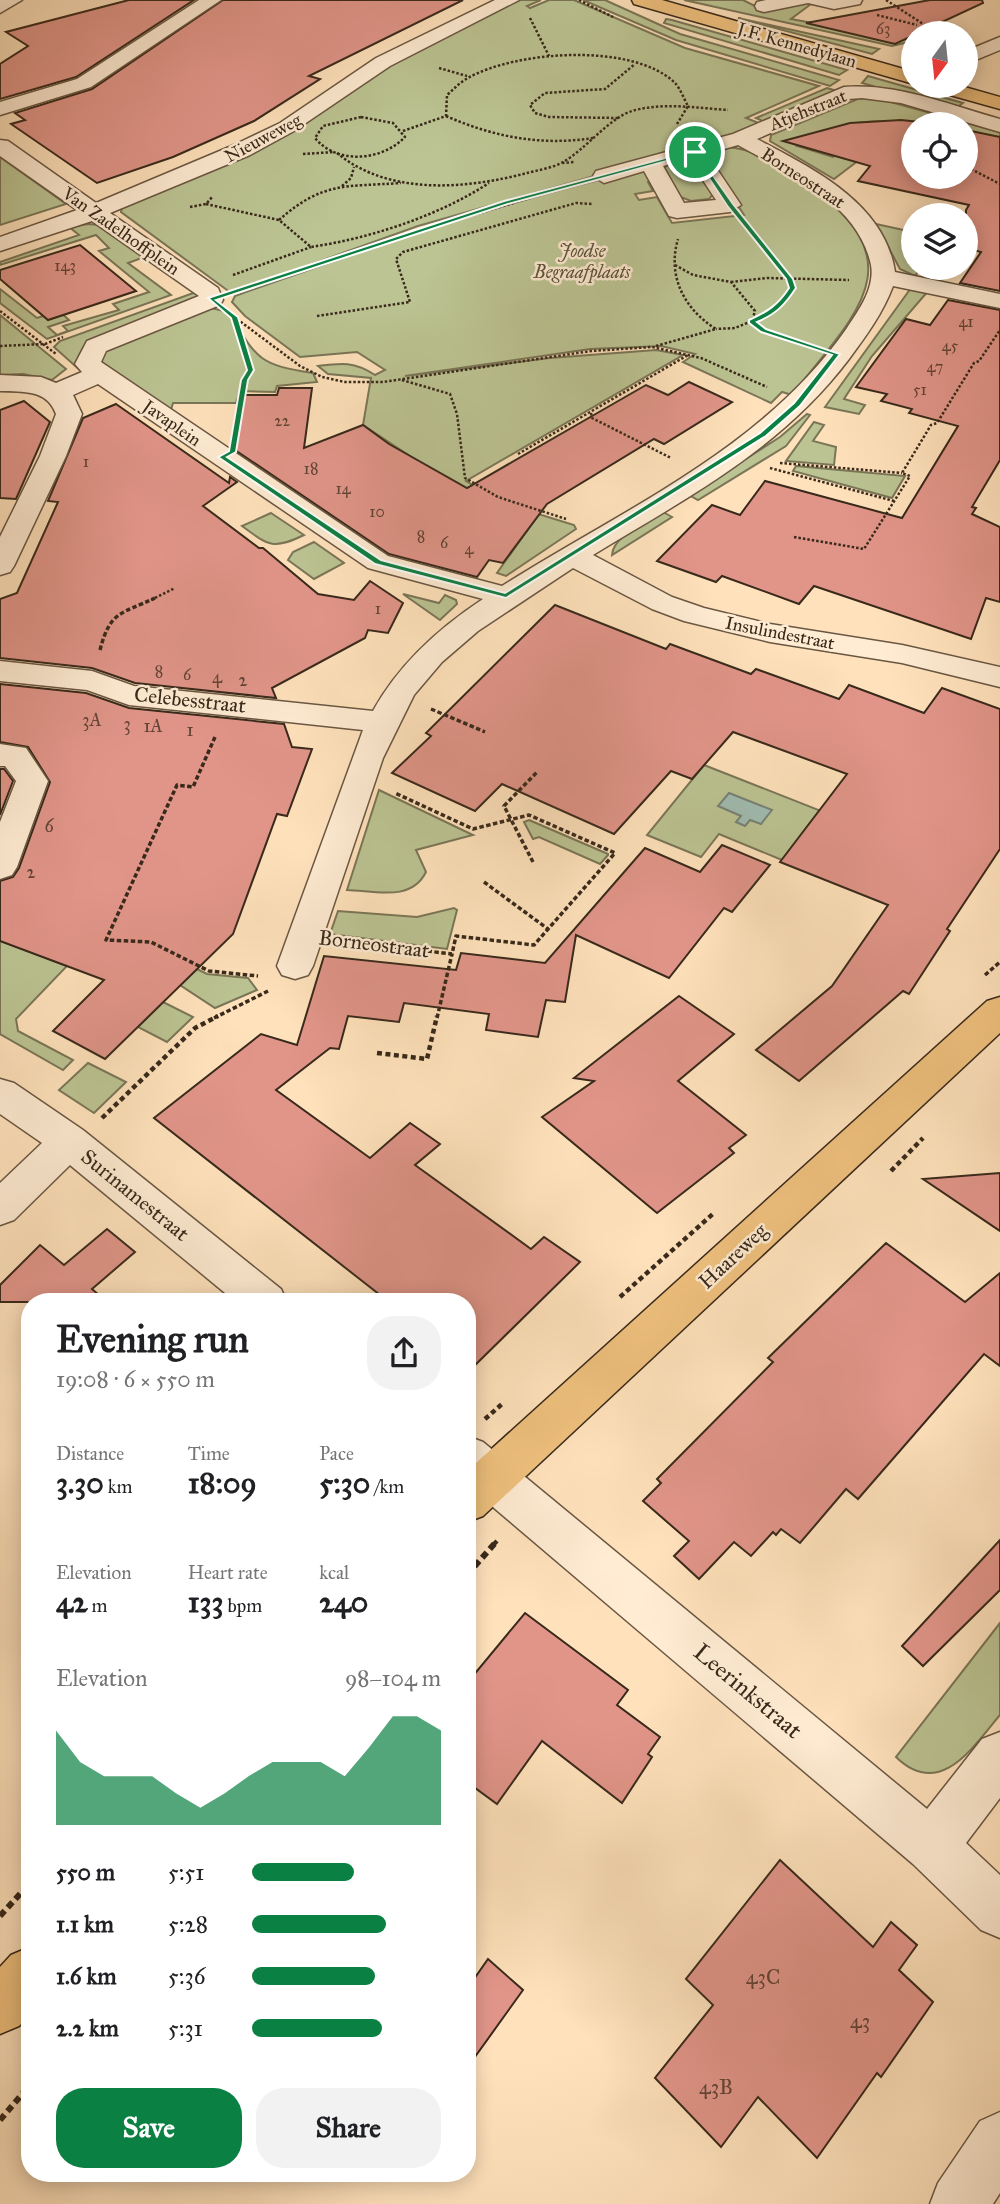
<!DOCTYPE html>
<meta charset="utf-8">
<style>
:root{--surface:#fff;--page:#f2f2f2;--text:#202124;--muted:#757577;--accent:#0b8043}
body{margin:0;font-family:"IM FELL Great Primer",serif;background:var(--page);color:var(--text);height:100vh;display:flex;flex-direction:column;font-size:26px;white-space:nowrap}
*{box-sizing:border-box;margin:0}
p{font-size:23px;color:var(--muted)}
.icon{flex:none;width:38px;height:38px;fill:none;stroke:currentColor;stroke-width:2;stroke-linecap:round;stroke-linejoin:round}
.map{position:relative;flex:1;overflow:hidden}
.panel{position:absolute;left:21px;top:1293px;width:455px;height:889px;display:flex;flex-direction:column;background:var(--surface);border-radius:28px;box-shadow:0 4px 18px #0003}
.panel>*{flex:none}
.needle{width:46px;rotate:195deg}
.tools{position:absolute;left:901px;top:21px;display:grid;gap:14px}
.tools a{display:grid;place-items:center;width:77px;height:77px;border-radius:50%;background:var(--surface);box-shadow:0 4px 18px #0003;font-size:35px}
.pin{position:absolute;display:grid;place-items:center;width:60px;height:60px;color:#fff;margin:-30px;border:4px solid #fff;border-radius:50%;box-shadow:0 2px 7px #0007}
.round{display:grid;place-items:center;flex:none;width:74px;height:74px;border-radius:28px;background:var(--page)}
.headline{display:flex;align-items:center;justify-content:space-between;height:119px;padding:0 35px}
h1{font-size:38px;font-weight:800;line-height:52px}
.metrics{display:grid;grid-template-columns:repeat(3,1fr);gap:10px;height:119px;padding:7px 35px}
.metrics div{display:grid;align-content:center}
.metrics b{font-size:30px;font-weight:800}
.metrics small{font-size:19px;font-weight:400}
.metrics p{font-size:19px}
.chart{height:196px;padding:14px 35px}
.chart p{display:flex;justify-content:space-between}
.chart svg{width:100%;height:126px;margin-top:7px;fill:var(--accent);opacity:.7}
.button{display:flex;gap:14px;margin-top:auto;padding:14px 35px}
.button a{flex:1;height:80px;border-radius:28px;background:var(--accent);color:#fff;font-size:28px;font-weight:800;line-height:80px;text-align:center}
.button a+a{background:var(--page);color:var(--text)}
ul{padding:0 35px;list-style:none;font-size:23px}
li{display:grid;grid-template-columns:112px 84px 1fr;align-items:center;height:52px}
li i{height:18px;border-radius:9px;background:var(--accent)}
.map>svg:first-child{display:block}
</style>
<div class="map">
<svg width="1000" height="2204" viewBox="0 0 1000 2204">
<rect width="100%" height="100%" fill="#ffe2bc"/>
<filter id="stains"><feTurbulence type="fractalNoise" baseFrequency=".00286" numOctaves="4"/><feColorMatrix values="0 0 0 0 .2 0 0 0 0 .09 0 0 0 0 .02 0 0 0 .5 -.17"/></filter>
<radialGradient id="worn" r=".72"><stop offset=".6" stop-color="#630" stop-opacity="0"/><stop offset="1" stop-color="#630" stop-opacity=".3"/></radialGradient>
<g fill="#bcc493" stroke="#7a7657" stroke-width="2">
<path d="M520,0H541L527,6L530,8L549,0H574L685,48L819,86L746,118L761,124L710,143L418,226L231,293L121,212L122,206C261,150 382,59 520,0Z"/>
<polygon points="583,0 605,0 680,34 839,80 830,86 676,40"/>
<polygon points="684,0 743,0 763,10 806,2 827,7 811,4 791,19 861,32 913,35 913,41 892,46"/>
<polygon points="738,18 879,49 872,54"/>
<polygon points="666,19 672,20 847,70 839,75 664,23"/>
<polygon points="868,76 963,103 955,109 862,83"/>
<polygon points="827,88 837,91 765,122 756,118"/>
<path d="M860,98H876L1000,132V146L966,131V124C907,124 850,109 797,146L833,157L847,148L867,154L834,179L770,141L771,135Z"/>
<path d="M726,147C757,148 788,171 812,188C919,265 851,318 792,395L782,392L771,403L683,362L695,354L661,346L590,349L405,376L550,358L656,350L683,355L466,481L506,504L574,525L576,529L506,576L497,573L533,522L490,509L363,425L371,378L328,374L318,366C341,363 354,361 375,375L385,370L357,352L300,357L245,316L232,302L235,296C370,248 505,200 646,169L653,180L648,182L653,191L635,194L639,200L657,197L672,223L744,215L708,160L712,152Z"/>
<polygon points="0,157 66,204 0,225"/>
<polygon points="691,159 713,194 709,199 691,201 678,196 663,170 668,164"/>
<polygon points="88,224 100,225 147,256 128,263 171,295 47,339 0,303 0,289 37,318 59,311 69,320 48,327 57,335 68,331 63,326 119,310 113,304 149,292 99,251 109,248 96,235 0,265 0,262 79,235 69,227"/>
<polygon points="876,224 913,232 914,268 921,268 915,276 900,269"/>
<polygon points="911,288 929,290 872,356 844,399 865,405 859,414 825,407"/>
<polygon points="196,292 199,299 83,348 79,356 83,373 54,347 60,341"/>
<path d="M206,307L229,312C256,358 258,365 313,373L317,382L277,386L275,392L240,391L236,403H173L170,413L100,363L102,353L114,344Z"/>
<polygon points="0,315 66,369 52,380 23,374 0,375"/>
<polygon points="807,414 810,415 786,446 698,500 689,495 780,437"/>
<polygon points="814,422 824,425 813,441 836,447 834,465 786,461"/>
<polygon points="796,466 905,476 892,498 793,471"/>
<path d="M663,512L672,517L612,555C613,535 648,522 663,512Z"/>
<path d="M271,513L304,535C273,550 269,546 242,526Z"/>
<polygon points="314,542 344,563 314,579 288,560 293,552"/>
<polygon points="403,594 439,603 445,595 456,600 457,604 440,620"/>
<polygon points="704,765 844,820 841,823 817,814 782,860 719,834 701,857 647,835"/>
<path d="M379,790L473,835L416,850L426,872C411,902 376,891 347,890Z"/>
<polygon points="529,820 608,854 608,855 600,864 539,837 533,839 524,822"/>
<polygon points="454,908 457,910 447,949 330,934 338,911 417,917"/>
<polygon points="0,941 67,966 16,1019 18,1031 73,1060 63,1070 0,1034"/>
<polygon points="197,969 207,974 248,978 257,990 215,1008 180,985"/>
<polygon points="163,1002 193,1017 167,1042 138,1027"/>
<polygon points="88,1063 126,1082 94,1113 59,1090"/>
<path d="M1000,1623V1715C973,1747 940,1800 896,1757Z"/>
</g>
<polygon fill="#a0bdb2" stroke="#768276" stroke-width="2" points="729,793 772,810 761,824 750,820 745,826 736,822 741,816 718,806"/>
<g fill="#e19589" stroke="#38291b" stroke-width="2">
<polygon points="129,0 194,0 76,77 0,99 0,64 28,46 6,32"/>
<polygon points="223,0 463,0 309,76 320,79 254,121 173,157 97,183 11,124 25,120 15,113 92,89"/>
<polygon points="930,0 982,0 983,3 895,44 806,23"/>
<polygon points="901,120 940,124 914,124 914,177 966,177 966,130 1000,137 1000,291 960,283 981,252 966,248 966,210 969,205 858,181 870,166 783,141 850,123"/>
<polygon points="80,245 136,291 48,320 0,279 0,270"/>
<polygon points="948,300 1000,310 1000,460 972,507 976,508 972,514 1000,527 1000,602 986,598 971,639 814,586 799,604 722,576 716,582 657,561 712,505 740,515 765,481 902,518 958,426 909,413 912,409 881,401 887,394 856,387 906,319 930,325"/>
<polygon points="689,382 732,402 664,444 654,439 547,504 503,563 489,560 477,577 389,554 235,450 245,395 277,395 279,388 312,388 304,448 363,425 389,444 467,488 646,385 668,395"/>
<polygon points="24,401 50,422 16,499 0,498 0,410"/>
<polygon points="116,404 229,483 230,477 237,482 203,506 259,548 263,548 318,594 354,600 370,581 403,603 388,633 368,630 365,638 272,688 276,698 135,683 92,668 0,658 0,599 17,593 58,502 48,501 83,418"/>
<polygon points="555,605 666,649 670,644 751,674 756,669 839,699 849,685 924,713 942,688 1000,709 1000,849 947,929 950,931 909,994 903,991 799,1081 756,1050 832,986 888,905 780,862 847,774 733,732 692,779 671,771 614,834 502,784 475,811 392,773 431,736 426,733"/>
<polygon points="0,684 86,693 129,708 284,724 292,747 312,749 287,816 277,814 233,934 105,1059 53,1031 104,980 0,941 0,881 13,877 19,868 50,782 28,747 0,742"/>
<polygon points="0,769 4,769 13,781 0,815"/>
<polygon points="722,845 770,865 732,912 724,908 669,978 576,935 565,1002 546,1000 538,1037 486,1030 489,1014 404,1003 399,1022 348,1016 339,1049 330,1048 276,1090 370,1158 410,1123 440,1144 415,1165 531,1249 544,1237 580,1262 467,1373 467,1302 389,1302 154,1118 261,1034 297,1045 324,956 456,970 461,953 545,963 645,848 700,872"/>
<polygon points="679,996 734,1034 678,1081 746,1135 729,1148 734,1153 657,1213 542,1117 594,1081 574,1078"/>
<polygon points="1000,1173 1000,1231 923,1179"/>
<polygon points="107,1229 135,1252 92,1289 107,1302 0,1302 0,1285 40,1245 64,1265"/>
<polygon points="886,1243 965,1302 1000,1273 1000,1366 984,1354 858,1499 846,1489 800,1543 781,1529 776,1535 773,1532 751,1556 734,1542 699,1579 674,1556 689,1541 643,1501 661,1483 657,1479 773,1362 768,1358"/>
<polygon points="1000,1540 1000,1590 923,1666 902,1646"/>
<polygon points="525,1613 628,1690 617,1705 660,1737 648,1754 652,1757 622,1803 542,1741 497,1804 467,1782 467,1683"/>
<polygon points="780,1860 873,1947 891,1922 917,1945 899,1970 933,2002 881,2077 877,2073 817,2158 758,2097 721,2147 655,2078 713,2005 686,1979"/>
<polygon points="488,1959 523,1990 467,2068 467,1989"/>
</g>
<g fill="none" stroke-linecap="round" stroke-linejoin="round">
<g stroke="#6a5743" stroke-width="3">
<g id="minor">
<polygon points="0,0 22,0 0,13"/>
<polygon points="199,0 221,0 91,87 0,115 0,102 77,79"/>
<path d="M495,0H519L390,66L294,131L250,155L110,213L218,288L223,300L220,305L106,351L101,362L388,556L502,586C625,508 762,450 847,328C859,310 875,288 871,265C858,203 788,173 738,145L707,154L741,205L730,212L677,218L669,216L644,171L604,183L593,176L596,171L733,134L844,87C898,83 949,105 1000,119V132L901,103L862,98L848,99L757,139C812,168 885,203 895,272L1000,294V308L893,286C883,313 866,336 849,359C780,450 688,497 593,555L672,597L704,608L770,624L902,645L1000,667V687L902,663L770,642L684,621L652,609L573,568L478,631L442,662L414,695L383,758L313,966L308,975L295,979L282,975L277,966L363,730L129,705L87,690L0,681V661L92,671L134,686L373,711C399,664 439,628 483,599L368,568L98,384L73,395L82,414L66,456L14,566L10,572L0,575V537L40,456L56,414C47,389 23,392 0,391V375L41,377L56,383L82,372L75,364L87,341L199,296L92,221L0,251V237L77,210L0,156V140L8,141L96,203L234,145L280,123L376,58ZM689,159L716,200L684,203L663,166Z"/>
<polygon points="766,0 862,0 860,4 834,9 808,3 764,12 757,10 755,6 757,2"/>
<polygon points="1000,37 1000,50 966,64 966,51"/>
<polygon points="0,744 26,748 48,781 17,867 12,875 0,879 0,822 16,781 5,766 0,766"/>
<polygon points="0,1079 14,1083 83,1130 281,1289 287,1302 236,1302 70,1165 14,1220 0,1225 0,1183 42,1143 0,1114"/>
<polygon points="467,1436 483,1442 927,1809 982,1739 1000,1732 1000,1798 966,1843 1000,1875 1000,1938 981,1930 913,1864 467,1485"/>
<polygon points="1000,2112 1000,2193 993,2204 930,2204 938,2183 980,2121"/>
</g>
</g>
<g stroke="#38291b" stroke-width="3">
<g id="major">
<polygon points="632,0 662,0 914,72 914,84 634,4"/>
<polygon points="929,86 961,86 1000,97 1000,109 932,90"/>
<polygon points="1000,997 1000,1033 483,1516 467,1522 467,1471 987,1001"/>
<polygon points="30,1947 30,2015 19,2026 0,2034 0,1967 11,1955"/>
</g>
</g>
<g stroke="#38291b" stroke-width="2.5" stroke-dasharray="2.5 2" stroke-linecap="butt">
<polyline points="579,0 613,17"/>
<polyline points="886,0 937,33"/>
<polyline points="877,15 917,25"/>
<polyline points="530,18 549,56"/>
<polyline points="439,68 467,76"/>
<path d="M446,116C494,137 541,146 593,138"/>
<path d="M361,117L393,123L405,137C382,161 337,165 315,138L323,126Z"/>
<polyline points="618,118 549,117 535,113 530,105 545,93 605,89 635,64"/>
<path d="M403,131L446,116L447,95C454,89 460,82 468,78C515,51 633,42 675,83C680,88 684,99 688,106L677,124"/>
<path d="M337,153C389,196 466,189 527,173C538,170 553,168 563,162C585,150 609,118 632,111C662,102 697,108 728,110"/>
<polyline points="303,154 334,152"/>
<polyline points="562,163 575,162"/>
<polyline points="971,169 1000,184"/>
<polyline points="342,186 351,178 354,167"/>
<path d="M206,204L279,220L311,247C371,238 438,216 489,183"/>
<polyline points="190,207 206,204 213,196"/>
<path d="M279,220C323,181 346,187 401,183"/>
<polyline points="748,226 790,279 793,288 776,308 752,321"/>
<polyline points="675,265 693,275 731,282 755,311 752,321 735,328 716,329"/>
<polyline points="233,275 311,247"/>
<polyline points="731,282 767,278 849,280"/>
<polyline points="242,291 363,248 573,185"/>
<polyline points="0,311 56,354"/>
<polyline points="317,316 410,302 396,259 403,252 576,203 593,204"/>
<polyline points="237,319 300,366 322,377 345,382 383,382 591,351 652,347 701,358 767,387"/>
<polyline points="234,321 249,363 237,426"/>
<polyline points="752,322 763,330 805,343"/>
<polyline points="0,346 45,344 63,337"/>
<path d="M656,346L716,329C684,309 667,276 678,239"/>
<polyline points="402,380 450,394 457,414 465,478 498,497 566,519"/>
<polyline points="591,413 592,418 671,458"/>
<polyline points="518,454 688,355"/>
<polyline points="780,463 902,473"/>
<polyline points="770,468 894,501"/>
<polyline points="794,537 864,549 910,476 902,473 931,425 937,423 974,363 979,361 1000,330"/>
<polyline points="151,600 175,588"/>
</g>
<g stroke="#38291b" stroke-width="3.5" stroke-dasharray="4.5 2.5" stroke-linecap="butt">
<path d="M100,650C110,611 121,614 155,598"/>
<polyline points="431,709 485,732"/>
<polyline points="215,737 193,787 177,785 106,940 151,942 209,971 258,976"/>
<polyline points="533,862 504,806 538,771"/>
<polyline points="484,882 548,929"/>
<polyline points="344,941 452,954 456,936 534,945 615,853 529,815 473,829 395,793"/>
<polyline points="985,975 1000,962"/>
<polyline points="214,1018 268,991"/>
<polyline points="437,1018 452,954"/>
</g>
<g stroke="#38291b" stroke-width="4.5" stroke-dasharray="5 3.5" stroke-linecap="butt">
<polyline points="377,1053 427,1059 437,1016"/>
<polyline points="102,1118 195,1028 218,1016"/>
<polyline points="891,1171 923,1138"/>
<polyline points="620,1297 715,1212"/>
<polyline points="485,1419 502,1404"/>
<polyline points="494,1544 497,1541"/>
</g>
<g stroke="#38291b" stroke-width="6" stroke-dasharray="7 4.5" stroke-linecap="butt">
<polyline points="467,1575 496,1542"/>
<polyline points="0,1916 30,1883"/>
<polyline points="0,2120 30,2085"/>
</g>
<use href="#minor" fill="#ffecd3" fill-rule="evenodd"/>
<use href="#major" fill="#f0c17e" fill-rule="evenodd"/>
</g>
<path fill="#0b8043" stroke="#fff" stroke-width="2" fill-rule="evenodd" d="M695,150L733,204L793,279L796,288C785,305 776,314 757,322L766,329L840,354L800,406L766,436L506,598L375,564L218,457L229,451L241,380L247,370L231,318L208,298L504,201ZM693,154L728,207L786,279L789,288C778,305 767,312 749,320V323L761,332L832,355L794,403L760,433L505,593L381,560L227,457L236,452L248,380L254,370L238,317L216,300L508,204Z"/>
<g text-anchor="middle" stroke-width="5" stroke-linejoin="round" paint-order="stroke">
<g font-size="16" fill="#624436">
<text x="883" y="34">63</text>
<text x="65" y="271">143</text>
<text x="966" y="327">41</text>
<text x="950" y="351">45</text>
<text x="935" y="372">47</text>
<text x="920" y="395">51</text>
<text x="282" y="426">22</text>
<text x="86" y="467">1</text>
<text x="311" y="474">18</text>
<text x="343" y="494">14</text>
<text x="377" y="517">10</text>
<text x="421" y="542">8</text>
<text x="444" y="548">6</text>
<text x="469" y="554">4</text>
<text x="378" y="614">1</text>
<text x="159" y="677">8</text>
<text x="187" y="680">6</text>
</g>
<g font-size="18" fill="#38291b" stroke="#ffecd3">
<text transform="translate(797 45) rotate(16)" y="6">J.F. Kennedylaan</text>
<text transform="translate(808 110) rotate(-22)" y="6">Atjehstraat</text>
<text transform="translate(263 138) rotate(-28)" y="6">Nieuweweg</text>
<text transform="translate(803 178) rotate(33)" y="6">Borneostraat</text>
<text transform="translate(121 231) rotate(35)" y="6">Van Zadelhoffplein</text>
<text transform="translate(172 423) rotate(35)" y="6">Javaplein</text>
<text transform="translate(780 633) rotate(11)" y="6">Insulindestraat</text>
</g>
<g font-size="18" font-style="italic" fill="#595039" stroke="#ffecd3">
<text x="582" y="257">Joodse<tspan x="582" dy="21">Begraafplaats</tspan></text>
</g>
<g font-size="18" fill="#624436">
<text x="217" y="683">4</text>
<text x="243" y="686">2</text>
<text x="92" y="726">3A</text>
<text x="127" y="730">3</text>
<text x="153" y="732">1A</text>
<text x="190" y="736">1</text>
<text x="49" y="832">6</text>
<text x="31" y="878">2</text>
</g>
<g font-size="21" fill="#38291b" stroke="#ffecd3">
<text transform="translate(190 700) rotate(6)" y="7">Celebesstraat</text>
<text transform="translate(374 944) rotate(7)" y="7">Borneostraat</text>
<text transform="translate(135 1195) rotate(39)" y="7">Surinamestraat</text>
<text transform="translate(733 1256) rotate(-43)" y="7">Haareweg</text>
</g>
<g font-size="21" fill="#624436">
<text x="763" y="1984">43C</text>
<text x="860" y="2028">43</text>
<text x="716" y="2094">43B</text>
</g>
<g font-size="24" fill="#38291b" stroke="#ffecd3">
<text transform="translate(748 1691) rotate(40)" y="8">Leerinkstraat</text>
</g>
</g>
<rect width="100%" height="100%" filter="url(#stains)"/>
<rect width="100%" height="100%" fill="url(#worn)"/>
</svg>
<div class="tools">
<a><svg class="needle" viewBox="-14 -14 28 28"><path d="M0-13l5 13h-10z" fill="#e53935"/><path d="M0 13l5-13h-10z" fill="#757577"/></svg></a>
<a><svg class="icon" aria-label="locate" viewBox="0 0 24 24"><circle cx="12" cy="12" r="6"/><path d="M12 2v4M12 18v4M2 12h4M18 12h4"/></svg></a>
<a><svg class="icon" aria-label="layers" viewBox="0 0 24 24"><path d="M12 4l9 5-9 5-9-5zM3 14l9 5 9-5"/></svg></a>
</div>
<div class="pin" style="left:695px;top:152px;background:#1e9e55"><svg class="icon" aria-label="arrive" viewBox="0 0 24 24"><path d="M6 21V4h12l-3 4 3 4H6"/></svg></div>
<section class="panel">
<div class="headline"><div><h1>Evening run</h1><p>19:08 · 6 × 550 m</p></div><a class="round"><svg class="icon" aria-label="share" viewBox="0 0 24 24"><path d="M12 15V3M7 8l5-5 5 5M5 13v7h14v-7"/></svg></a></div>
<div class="metrics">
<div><p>Distance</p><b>3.30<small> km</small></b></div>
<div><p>Time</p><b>18:09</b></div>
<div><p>Pace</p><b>5:30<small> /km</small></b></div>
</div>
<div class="metrics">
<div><p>Elevation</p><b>42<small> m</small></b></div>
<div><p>Heart rate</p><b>133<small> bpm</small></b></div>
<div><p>kcal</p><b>240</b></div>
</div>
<div class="chart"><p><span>Elevation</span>98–104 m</p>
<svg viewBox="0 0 160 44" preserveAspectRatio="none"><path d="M0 44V11L10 22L20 27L30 27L40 27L50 33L60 38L70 33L80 27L90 22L100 22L110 22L120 27L130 17L140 6L150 6L160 11V44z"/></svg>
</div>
<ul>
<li><b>550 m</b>5:51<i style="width:54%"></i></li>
<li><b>1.1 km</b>5:28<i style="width:71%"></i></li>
<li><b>1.6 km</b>5:36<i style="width:65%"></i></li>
<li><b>2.2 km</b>5:31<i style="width:69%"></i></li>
</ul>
<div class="button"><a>Save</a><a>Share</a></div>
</section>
</div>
